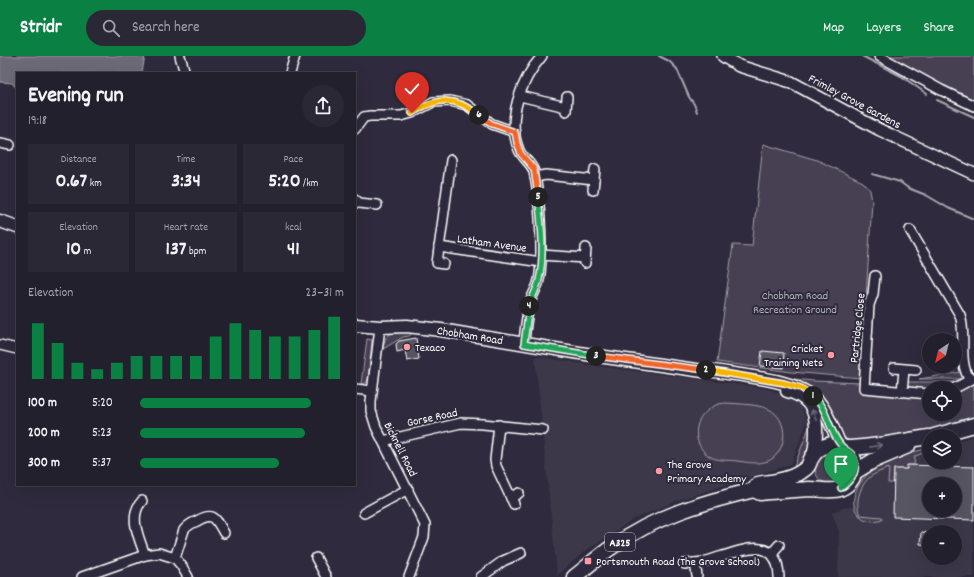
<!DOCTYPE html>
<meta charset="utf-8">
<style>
:root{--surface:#23202e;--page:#2b2836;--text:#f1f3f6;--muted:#a3a3aa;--line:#403e4a;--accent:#0b8043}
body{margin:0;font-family:Dekko,sans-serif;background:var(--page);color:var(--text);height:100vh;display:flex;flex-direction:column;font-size:15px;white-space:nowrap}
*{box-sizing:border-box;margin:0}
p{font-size:13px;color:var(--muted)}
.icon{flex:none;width:22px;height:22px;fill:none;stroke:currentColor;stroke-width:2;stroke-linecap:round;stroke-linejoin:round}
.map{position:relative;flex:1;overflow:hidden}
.drawer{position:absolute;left:16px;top:16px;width:340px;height:414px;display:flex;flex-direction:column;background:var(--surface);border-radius:0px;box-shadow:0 4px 16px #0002,0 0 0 1px var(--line)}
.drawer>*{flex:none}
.needle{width:26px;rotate:215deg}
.controls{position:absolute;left:922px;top:277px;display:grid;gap:8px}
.controls a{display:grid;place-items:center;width:40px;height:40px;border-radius:50%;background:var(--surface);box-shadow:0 4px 16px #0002,0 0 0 1px var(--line);font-size:20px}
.pin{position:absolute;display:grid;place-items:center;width:34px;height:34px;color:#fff;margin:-41px -17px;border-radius:50% 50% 50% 0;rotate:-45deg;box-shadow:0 0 4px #0007}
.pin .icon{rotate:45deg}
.km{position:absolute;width:20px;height:20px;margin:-10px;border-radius:50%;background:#222;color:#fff;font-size:11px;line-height:20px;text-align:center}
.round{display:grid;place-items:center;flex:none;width:42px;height:42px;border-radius:21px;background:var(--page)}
.head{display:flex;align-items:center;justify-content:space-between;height:68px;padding:0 12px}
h1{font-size:22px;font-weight:700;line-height:30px}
.figures{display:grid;grid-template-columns:repeat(3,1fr);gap:6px;height:68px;padding:4px 12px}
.figures div{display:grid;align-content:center;border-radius:0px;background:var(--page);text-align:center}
.figures b{font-size:20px;font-weight:700}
.figures small{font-size:11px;font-weight:400}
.figures p{font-size:11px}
.chart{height:112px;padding:8px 12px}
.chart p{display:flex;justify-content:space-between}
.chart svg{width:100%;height:72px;margin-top:4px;stroke:var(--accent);stroke-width:6}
ul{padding:0 12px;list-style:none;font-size:13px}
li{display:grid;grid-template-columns:64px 48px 1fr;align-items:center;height:30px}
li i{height:10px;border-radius:5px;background:var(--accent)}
header{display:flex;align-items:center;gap:24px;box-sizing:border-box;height:56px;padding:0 20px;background:var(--accent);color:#fff}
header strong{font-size:19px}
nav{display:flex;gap:22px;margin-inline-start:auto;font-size:14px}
.search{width:280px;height:36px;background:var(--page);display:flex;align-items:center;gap:10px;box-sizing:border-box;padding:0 14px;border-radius:22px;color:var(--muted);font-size:15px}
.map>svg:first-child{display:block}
</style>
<header>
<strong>Stridr</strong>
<div class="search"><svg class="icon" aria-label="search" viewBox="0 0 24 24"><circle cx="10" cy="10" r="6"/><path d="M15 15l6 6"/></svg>Search here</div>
<nav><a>Map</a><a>Layers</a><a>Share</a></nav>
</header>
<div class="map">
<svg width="974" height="521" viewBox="0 0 974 521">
<rect width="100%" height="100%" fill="#2f2a3d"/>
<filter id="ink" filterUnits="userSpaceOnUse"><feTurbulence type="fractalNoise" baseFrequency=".025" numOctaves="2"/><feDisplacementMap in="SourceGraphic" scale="8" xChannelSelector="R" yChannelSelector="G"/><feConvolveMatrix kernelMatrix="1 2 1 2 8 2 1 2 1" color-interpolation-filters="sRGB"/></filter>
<g filter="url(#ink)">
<g fill="#3c3749" fill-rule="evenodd">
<polygon points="535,300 597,310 765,332 786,339 799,346 807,366 791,408 679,444 634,463 584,496 557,519"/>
<path d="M974,380V521H838L839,476L834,461L831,457L843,452L854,450L865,422L929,393V406H955V386ZM929,428H955V454H929ZM929,476H955V502H929Z"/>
</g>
<g fill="#464152" stroke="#a2a0a8">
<polygon points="881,0 974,0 974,49"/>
<polygon points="763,88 817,104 863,126 870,134 872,145 861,322 791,316 717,306 733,189 752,190"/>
<path d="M398,276L413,277L409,280L403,281L383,293C384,283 387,277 398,276Z"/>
<polygon points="367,283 372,284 368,324 366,327 361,328"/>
<polygon points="962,316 963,323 919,323"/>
<polygon points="785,322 813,325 861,327 861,336 929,342 929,358 955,358 955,335 974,325 974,364 890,383 850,385 841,379 836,371"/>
<polygon points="907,326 961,326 948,332 929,332 929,336 906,333"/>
<path d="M727,347C739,348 752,348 763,351C783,356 789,379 779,395C770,411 752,407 737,405C730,404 721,405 713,402C696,395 691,372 703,359C710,351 717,347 727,347Z"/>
<path d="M811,366C811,383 812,402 794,411Z"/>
<path d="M929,392V395L915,400L914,409H908L907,413H894L893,427H888L889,412C884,414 878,416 873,419C861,426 854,446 860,459L882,461V463C864,470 849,456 855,437C858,428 867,418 874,412C887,402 913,396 929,392Z"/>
<path d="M835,393L848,402L849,416L839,428C827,428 816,427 815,412C819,400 823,397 835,393Z"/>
</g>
<polygon fill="#6d6a77" stroke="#a7a6ad" points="0,0 145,0 142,17 17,17 17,33 12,27 0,26"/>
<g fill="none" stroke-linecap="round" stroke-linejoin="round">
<g stroke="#a7a6ad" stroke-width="2">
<polyline points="659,0 669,5 677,13 689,41 694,48 697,56"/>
<polyline points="862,0 901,20 927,38"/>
<polyline points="937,44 974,61"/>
<polyline points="872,118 900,126 908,132 926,139 948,152 974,163"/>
</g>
</g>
<g fill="#595564" stroke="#fff" fill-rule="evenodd">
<polygon points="416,282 419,303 407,305 405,294 397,296 396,288 399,285"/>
<polygon points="762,295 784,297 783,312 760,310"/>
<path d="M907,409L974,411V464L893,461L894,413H907ZM929,428H955V454H929Z"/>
<polygon points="921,476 929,477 929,489 920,488"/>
</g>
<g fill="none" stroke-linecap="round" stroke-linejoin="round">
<g stroke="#fff" stroke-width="12">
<g id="minor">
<polyline points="180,0 185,17"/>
<polyline points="879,0 941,34 974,50"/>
<polyline points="290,17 295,0"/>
<polyline points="520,40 566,51"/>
<polyline points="566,55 567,41"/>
<polyline points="355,73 364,61 370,60 401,60 412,57 433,46 450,45 467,49 492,68 515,76"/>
<polyline points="0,87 10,89"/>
<polyline points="535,121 546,119 594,124"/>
<polyline points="593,134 595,113"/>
<polyline points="355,143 359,147 377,149"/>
<path d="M910,174L960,259C967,280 957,305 970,324"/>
<polyline points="439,191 541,206"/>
<polyline points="541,199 585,202"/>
<polyline points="585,207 586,192"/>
<polyline points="444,208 437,207 451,104"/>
<polyline points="875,220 873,238 869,249 864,332 929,338"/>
<polyline points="380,271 371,345 371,355 376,371 425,469 424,481 409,521"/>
<path d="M524,287C525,275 526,263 529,251C530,243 535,236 538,228C541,219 541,208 541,198C541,171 540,143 534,116C533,108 522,102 519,94C506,63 521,24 542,0"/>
<polyline points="0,289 17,293"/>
<polyline points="894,312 916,314"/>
<polyline points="955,332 974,322"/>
<polyline points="355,333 372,335"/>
<polyline points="902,336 904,314"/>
<polyline points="499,369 495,404 496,410 514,448"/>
<polyline points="383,385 461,367 483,368 543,374"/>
<polyline points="511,442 519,437"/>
<path d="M142,445C128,460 139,482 145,499"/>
<polyline points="364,457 408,433"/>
<polyline points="772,497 779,489"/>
<path d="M175,502L184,474C187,470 192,467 197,465C214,455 216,463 224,477"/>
<polyline points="316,502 326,521"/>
<polyline points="695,507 697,520"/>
<path d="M685,508C691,507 697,507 703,506C729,500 778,472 779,521"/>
<polyline points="82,521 145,499 159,497 175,502 181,509 188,521"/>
<polyline points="481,521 503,505 521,497"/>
</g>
</g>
<g stroke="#fff" stroke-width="14">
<polyline id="tertiary" points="723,0 739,10 791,26 880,74 974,118"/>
</g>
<g stroke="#fff" stroke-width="15">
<g id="secondary">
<polyline points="0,165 17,171"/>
<path d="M355,269L380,271L407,270L441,274L598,300L703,315L708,314C739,320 801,322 820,348C829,360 834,376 840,389"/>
<path d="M787,335C820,343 818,371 814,397"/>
</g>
</g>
<g stroke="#fff" stroke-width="17">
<g id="primary">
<polyline points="934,380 974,369"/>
<path d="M831,388C859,389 864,423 840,433C832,436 819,433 809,433C793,434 776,435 760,437L754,434L758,428C774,425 792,424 805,413C809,411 809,407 811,403C815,395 823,390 831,388Z"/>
<path d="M845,392C873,392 901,385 929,381"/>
<polyline points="855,416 873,405 908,390"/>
<path d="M574,521C587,511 599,500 612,491C655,460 704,446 754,434"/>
</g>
</g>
<use href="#minor" stroke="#2f2a3d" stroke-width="9"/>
<use href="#tertiary" stroke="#2f2a3d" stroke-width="11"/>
<use href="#secondary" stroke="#2f2a3d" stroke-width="12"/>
<use href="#primary" stroke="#2f2a3d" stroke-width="14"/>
</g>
<defs><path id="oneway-shaft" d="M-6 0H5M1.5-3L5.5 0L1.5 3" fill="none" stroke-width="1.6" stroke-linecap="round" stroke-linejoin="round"/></defs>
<g stroke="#6d6a77">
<use href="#oneway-shaft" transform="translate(814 359) rotate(-112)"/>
<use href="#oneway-shaft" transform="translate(876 390) rotate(-11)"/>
</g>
</g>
<g fill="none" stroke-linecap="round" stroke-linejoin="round" filter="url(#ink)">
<g stroke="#fff" stroke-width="8">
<path id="split-1" d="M813,340C828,353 828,373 840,388C845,396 853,394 855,407C857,417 850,426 841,432"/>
</g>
<g stroke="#fff" stroke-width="8">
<polyline id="split-2" points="706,314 784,327 801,332 813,340"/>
</g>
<g stroke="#fff" stroke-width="8">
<polyline id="split-3" points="596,300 706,314"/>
</g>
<g stroke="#fff" stroke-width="8">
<polyline id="split-4" points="529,250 524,288 596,300"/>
</g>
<g stroke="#fff" stroke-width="8">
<path id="split-5" d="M529,250C532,241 537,233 539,224C545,198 541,167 538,141"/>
</g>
<g stroke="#fff" stroke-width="8">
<polyline id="split-6" points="479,59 492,68 515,76 517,87 521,98 534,113 538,141"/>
</g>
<g stroke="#fff" stroke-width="8">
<path id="split-7" d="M412,57C438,41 455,40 479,59"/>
</g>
<use href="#split-1" stroke="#22a559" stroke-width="5"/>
<use href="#split-2" stroke="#f5b400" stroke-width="5"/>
<use href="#split-3" stroke="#f0652b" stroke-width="5"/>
<use href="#split-4" stroke="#22a559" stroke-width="5"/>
<use href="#split-5" stroke="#22a559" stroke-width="5"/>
<use href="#split-6" stroke="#f0652b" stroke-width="5"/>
<use href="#split-7" stroke="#f5b400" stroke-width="5"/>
</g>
<g fill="#ff9aa2" stroke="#2f2a3d" stroke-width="1.5">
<circle cx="407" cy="291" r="4"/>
<circle cx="831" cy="299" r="4"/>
<circle cx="659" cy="415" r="4"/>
<rect x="584" y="501" width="8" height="8" rx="2"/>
</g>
<g text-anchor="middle" stroke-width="4" stroke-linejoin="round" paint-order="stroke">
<rect fill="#2f2a3d" stroke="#c1bfc5" stroke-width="1" x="605" y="477" width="30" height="18" rx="3"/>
<g font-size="11" font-weight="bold" fill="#fff">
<text x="620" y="490">A325</text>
</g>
<g font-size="12" fill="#fff" stroke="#2f2a3d">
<text transform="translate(855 45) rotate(28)" y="4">Frimley Grove Gardens</text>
<text transform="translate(492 187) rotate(8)" y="4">Latham Avenue</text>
<text transform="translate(857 272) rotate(-84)" y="4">Partridge Close</text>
<text transform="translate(470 279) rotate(9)" y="4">Chobham Road</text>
<text transform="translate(432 361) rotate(-12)" y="4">Gorse Road</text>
<text transform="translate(401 393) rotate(63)" y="4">Bicknell Road</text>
</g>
<g font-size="12" fill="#b5b3ba" stroke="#2f2a3d">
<text x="795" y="243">Chobham Road<tspan x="795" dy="14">Recreation Ground</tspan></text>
</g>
<g font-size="12" fill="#fff" stroke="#2f2a3d" text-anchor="start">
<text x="415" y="295">Texaco</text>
<text x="823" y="296" text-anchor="end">Cricket<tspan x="823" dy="14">Training Nets</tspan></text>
<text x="667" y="412">The Grove<tspan x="667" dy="14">Primary Academy</tspan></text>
<text x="596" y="509">Portsmouth Road (The Grove School)</text>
</g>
</g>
</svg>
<div class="controls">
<a><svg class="needle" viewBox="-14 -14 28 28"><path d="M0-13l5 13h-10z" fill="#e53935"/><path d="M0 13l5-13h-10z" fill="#a3a3aa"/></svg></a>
<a><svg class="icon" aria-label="locate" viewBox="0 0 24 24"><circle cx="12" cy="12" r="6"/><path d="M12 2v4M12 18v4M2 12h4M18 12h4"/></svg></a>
<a><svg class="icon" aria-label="layers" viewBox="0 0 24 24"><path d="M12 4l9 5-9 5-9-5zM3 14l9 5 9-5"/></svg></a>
<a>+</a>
<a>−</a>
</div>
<div class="pin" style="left:841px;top:432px;background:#1e9e55"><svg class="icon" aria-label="arrive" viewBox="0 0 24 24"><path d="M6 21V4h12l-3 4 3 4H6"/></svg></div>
<div class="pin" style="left:412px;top:57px;background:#d93025"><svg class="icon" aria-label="check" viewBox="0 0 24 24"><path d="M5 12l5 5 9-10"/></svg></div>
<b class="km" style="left:813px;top:340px">1</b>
<b class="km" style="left:706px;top:314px">2</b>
<b class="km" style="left:596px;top:300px">3</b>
<b class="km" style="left:529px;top:250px">4</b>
<b class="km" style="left:538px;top:141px">5</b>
<b class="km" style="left:479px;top:59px">6</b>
<section class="drawer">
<div class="head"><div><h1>Evening run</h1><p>19:18</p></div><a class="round"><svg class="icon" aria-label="share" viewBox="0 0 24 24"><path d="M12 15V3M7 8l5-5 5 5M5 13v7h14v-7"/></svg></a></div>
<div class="figures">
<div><p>Distance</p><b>0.67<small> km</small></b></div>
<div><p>Time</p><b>3:34</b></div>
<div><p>Pace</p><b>5:20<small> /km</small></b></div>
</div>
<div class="figures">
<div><p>Elevation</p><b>10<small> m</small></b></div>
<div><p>Heart rate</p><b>137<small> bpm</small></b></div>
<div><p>kcal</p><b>41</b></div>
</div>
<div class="chart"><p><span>Elevation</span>23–31 m</p>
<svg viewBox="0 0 160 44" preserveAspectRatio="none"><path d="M5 44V10M15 44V22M25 44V34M35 44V38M45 44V34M55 44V30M65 44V30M75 44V30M85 44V30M95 44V18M105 44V10M115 44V14M125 44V18M135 44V18M145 44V14M155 44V6"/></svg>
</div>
<ul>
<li><b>100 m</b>5:20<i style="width:84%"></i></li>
<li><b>200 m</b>5:23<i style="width:81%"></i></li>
<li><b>300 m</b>5:37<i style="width:68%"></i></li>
</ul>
</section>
</div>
